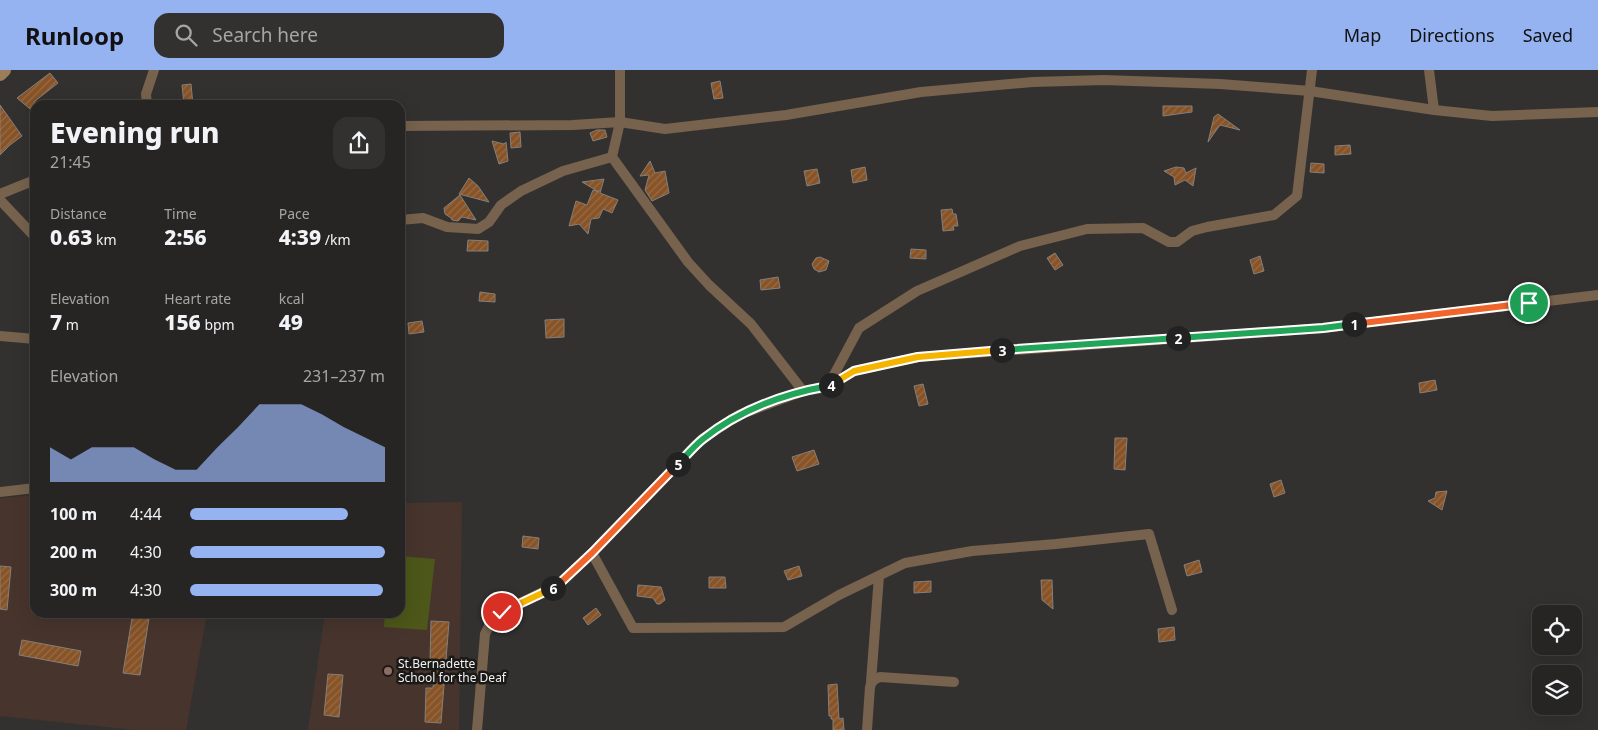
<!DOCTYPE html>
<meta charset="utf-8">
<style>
:root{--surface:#262523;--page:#323130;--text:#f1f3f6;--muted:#a4a5a6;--line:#424241;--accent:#95b2f1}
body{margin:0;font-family:"Noto Sans",sans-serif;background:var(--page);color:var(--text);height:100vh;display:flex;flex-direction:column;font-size:19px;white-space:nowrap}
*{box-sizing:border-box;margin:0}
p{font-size:16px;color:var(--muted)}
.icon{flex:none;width:28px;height:28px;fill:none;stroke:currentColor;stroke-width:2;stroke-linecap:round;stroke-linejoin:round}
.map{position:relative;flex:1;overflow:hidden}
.details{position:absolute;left:30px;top:30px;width:375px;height:518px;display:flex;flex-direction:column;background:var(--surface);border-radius:15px;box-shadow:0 5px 20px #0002,0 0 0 1px var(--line)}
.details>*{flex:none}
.controls{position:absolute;left:1532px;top:535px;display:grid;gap:10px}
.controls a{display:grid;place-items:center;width:50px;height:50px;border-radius:10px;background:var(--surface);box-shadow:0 5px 20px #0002,0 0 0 1px var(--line);font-size:25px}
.pin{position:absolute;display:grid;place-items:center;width:42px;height:42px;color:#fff;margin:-21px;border:2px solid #fff;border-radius:50%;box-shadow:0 1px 5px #0007}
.km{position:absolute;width:25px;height:25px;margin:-12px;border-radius:50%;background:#222;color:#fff;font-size:14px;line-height:25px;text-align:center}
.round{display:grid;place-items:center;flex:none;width:52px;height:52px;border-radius:15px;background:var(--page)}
.head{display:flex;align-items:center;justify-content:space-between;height:85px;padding:0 20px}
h1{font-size:28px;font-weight:800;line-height:38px}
.metrics{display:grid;grid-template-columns:repeat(3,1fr);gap:8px;height:85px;padding:5px 20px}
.metrics div{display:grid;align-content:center}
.metrics b{font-size:21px;font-weight:800}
.metrics small{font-size:14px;font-weight:400}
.metrics p{font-size:14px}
.chart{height:140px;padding:10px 20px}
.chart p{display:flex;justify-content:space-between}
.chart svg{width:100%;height:90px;margin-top:5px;fill:var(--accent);opacity:.7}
ul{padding:0 20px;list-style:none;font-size:16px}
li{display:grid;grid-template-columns:80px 60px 1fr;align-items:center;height:38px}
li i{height:12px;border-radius:6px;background:var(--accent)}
header{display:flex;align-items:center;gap:30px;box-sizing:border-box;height:70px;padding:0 25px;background:var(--accent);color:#111}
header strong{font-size:24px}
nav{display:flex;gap:28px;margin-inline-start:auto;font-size:18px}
.search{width:350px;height:45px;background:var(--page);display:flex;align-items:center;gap:12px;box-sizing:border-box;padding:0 18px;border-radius:15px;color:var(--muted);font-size:19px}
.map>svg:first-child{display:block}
</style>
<header>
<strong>Runloop</strong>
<div class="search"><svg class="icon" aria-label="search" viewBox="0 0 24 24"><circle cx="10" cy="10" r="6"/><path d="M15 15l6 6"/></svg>Search here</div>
<nav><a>Map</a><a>Directions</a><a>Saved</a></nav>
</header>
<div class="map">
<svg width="1598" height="660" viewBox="0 0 1598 660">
<defs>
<pattern id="building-hatch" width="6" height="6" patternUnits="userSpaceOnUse" patternTransform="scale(1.25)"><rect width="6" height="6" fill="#875327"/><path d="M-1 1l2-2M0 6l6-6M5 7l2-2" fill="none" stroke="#986c47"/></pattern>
</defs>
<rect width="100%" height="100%" fill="#33312f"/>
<g fill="#47342d">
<polygon points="35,425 35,542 207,543 186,660 135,660 0,646 0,428"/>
<polygon points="462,432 459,660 308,660 325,543 400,542 400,433"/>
</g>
<polygon fill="#4c5719" points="400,486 435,489 427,560 384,557 385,543 400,542"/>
<g fill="url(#building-hatch)" stroke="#83807d">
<polygon points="50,3 58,13 35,31 35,43 17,28"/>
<polygon points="720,11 723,28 714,29 711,13"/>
<polygon points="191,14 193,35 184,35 182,15"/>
<polygon points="0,35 22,66 10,75 0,85"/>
<polygon points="1163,36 1192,36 1192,42 1163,46"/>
<polygon points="1218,44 1240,60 1220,55 1208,72 1214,47"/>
<polygon points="597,60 605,60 607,67 593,71 590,63"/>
<polygon points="520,62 521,77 511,78 510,63"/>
<polygon points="492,71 504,74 506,72 508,91 499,94"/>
<polygon points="1350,75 1351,84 1335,85 1335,76"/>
<polygon points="650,91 655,103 665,101 669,123 652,131 645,120 649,105 640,106"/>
<polygon points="1311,93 1324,94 1324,103 1310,102"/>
<polygon points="865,97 867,110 853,113 851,100"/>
<polygon points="1176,97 1184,98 1186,103 1196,98 1193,116 1185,110 1175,115 1174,107 1164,101"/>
<polygon points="817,99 820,113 807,116 804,101"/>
<polygon points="469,108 478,116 489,132 459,124"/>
<polygon points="604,109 600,123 618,130 612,143 603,139 599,148 591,149 588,164 579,154 569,156 576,131 587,135 593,120 599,122 582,112"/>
<polygon points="460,125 476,150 462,147 458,151 452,150 451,148 445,144 444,138"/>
<polygon points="952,139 953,144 956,144 958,156 953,156 954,160 943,161 941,140"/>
<polygon points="468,170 488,171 488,181 467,181"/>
<polygon points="911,179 926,180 926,189 910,188"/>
<polygon points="1055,183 1063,195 1055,200 1047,188"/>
<polygon points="1260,186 1264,201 1254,204 1250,190"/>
<polygon points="820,187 829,191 826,200 819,202 814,199 812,194 816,188"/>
<polygon points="778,207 780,218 761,220 760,210"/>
<polygon points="480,222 495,224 495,232 479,231"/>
<polygon points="564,249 564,267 546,268 545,250"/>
<polygon points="422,251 424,262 409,264 408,253"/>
<polygon points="1435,310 1437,320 1420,323 1419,313"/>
<polygon points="923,314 928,334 919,336 914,316"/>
<polygon points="1115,368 1127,368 1125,400 1114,399"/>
<polygon points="814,380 819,394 797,401 792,387"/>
<polygon points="1281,410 1285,423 1274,427 1270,414"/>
<polygon points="1447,421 1442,440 1428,431 1435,428 1436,422"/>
<polygon points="523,466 539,468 538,479 522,477"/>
<polygon points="1199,490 1202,502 1187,506 1184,495"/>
<polygon points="0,496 11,497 7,540 0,539"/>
<polygon points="799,496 802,506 788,510 784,501"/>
<polygon points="709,507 725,507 726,518 709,518"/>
<polygon points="1041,510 1052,510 1053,539 1042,530"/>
<polygon points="931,511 931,522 914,523 914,512"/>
<polygon points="638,515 661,517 665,530 660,534 657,534 653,528 637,526"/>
<polygon points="596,538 601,545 588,555 583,548"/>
<polygon points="133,542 150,542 140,605 123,603"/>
<polygon points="431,551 449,552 441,653 425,652 426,618 433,618 435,591 430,591"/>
<polygon points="1174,557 1175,570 1159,572 1158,559"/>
<polygon points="22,570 81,581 78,596 19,585"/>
<polygon points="328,604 343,605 339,647 324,645"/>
<polygon points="837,614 839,649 843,648 844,660 833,660 833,649 831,649 831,646 829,646 828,615"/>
</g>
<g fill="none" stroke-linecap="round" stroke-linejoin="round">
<g stroke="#76624d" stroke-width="10">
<polyline points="620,0 620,52 612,87 688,192 709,215 751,254 803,321"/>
<polyline points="1429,0 1434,40"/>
<polyline points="147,35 146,24 154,0"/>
<polyline points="400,56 573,55 620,52 665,59 786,45 921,22 1033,12 1104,10 1220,14 1310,21 1434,40 1492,46 1598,42"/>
<polyline points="0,124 35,110"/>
<polyline points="0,130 35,167"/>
<polyline points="400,150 423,148 447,157 478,159 489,152 501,135 521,121 563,101 612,87"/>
<polyline points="0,266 35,269"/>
<polyline points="828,316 859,258 917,221 1020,176 1087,159 1143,158 1169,172 1177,172 1192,161 1207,157 1274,145 1297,126 1312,0"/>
<polyline points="0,422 35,418"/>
<polyline points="592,483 633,558 784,557 839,525 905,493 972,481 1056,474 1149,464 1172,540"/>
<polyline points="871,612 879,506"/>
<polyline points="477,660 485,564 492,550 502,542 559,514 592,483 702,369 739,345 803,321 828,317 854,301 918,287 1323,258 1598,225"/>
<path d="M867,660L870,617C872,611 874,609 880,607L954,612"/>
</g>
<polyline stroke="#9c7d5b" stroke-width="14" points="0,4 4,0"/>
</g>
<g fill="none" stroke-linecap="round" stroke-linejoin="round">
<g stroke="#fff" stroke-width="10">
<polyline id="split-1" points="1354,254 1529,233"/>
</g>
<g stroke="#fff" stroke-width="10">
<polyline id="split-2" points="1178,268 1323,258 1354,254"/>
</g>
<g stroke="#fff" stroke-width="10">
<polyline id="split-3" points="1002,280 1178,268"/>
</g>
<g stroke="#fff" stroke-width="10">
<polyline id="split-4" points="831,315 854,301 918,287 1002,280"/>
</g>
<g stroke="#fff" stroke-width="10">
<path id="split-5" d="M678,394C686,386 694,376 703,369C738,341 784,324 828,316L831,315"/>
</g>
<g stroke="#fff" stroke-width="10">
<polyline id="split-6" points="553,518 559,514 592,483 678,394"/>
</g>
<g stroke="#fff" stroke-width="10">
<polyline id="split-7" points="502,542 553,518"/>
</g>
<use href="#split-1" stroke="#f0652b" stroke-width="6"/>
<use href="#split-2" stroke="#22a559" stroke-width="6"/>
<use href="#split-3" stroke="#22a559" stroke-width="6"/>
<use href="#split-4" stroke="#f5b400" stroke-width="6"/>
<use href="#split-5" stroke="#22a559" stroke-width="6"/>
<use href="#split-6" stroke="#f0652b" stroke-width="6"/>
<use href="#split-7" stroke="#f5b400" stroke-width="6"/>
</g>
<circle fill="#8d6e63" stroke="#1a1918" stroke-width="2" cx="388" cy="601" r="5"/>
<g text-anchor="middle" stroke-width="5" stroke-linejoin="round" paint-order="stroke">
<g font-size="12" fill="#f1f1ef" stroke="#1a1918" text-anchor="start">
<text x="398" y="598">St.Bernadette<tspan x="398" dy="14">School for the Deaf</tspan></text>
</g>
</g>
</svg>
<div class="controls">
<a><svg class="icon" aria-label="locate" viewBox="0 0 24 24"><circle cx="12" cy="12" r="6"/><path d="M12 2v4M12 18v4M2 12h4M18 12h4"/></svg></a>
<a><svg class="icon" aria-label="layers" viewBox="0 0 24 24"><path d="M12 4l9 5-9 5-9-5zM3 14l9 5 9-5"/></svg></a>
</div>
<div class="pin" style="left:1529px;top:233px;background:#1e9e55"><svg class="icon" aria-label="arrive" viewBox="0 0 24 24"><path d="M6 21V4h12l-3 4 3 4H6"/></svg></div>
<div class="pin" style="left:502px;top:542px;background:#d93025"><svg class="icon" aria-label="check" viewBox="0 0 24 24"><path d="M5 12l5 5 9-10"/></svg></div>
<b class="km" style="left:1354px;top:254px">1</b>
<b class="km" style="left:1178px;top:268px">2</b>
<b class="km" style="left:1002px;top:280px">3</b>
<b class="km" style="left:831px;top:315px">4</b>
<b class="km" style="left:678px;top:394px">5</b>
<b class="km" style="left:553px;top:518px">6</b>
<section class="details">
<div class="head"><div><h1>Evening run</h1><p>21:45</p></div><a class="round"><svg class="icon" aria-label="share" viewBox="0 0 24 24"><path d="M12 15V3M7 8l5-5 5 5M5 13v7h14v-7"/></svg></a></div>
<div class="metrics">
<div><p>Distance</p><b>0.63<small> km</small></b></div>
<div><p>Time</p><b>2:56</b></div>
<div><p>Pace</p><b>4:39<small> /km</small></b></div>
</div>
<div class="metrics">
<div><p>Elevation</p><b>7<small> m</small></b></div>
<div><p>Heart rate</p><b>156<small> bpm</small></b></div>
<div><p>kcal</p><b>49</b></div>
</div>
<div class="chart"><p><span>Elevation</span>231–237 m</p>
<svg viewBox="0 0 160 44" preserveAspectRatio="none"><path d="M0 44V27L10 33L20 27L30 27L40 27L50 33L60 38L70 38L80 27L90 17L100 6L110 6L120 6L130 11L140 17L150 22L160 27V44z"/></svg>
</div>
<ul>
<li><b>100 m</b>4:44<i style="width:81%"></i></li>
<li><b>200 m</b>4:30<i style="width:100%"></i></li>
<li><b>300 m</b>4:30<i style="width:99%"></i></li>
</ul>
</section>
</div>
